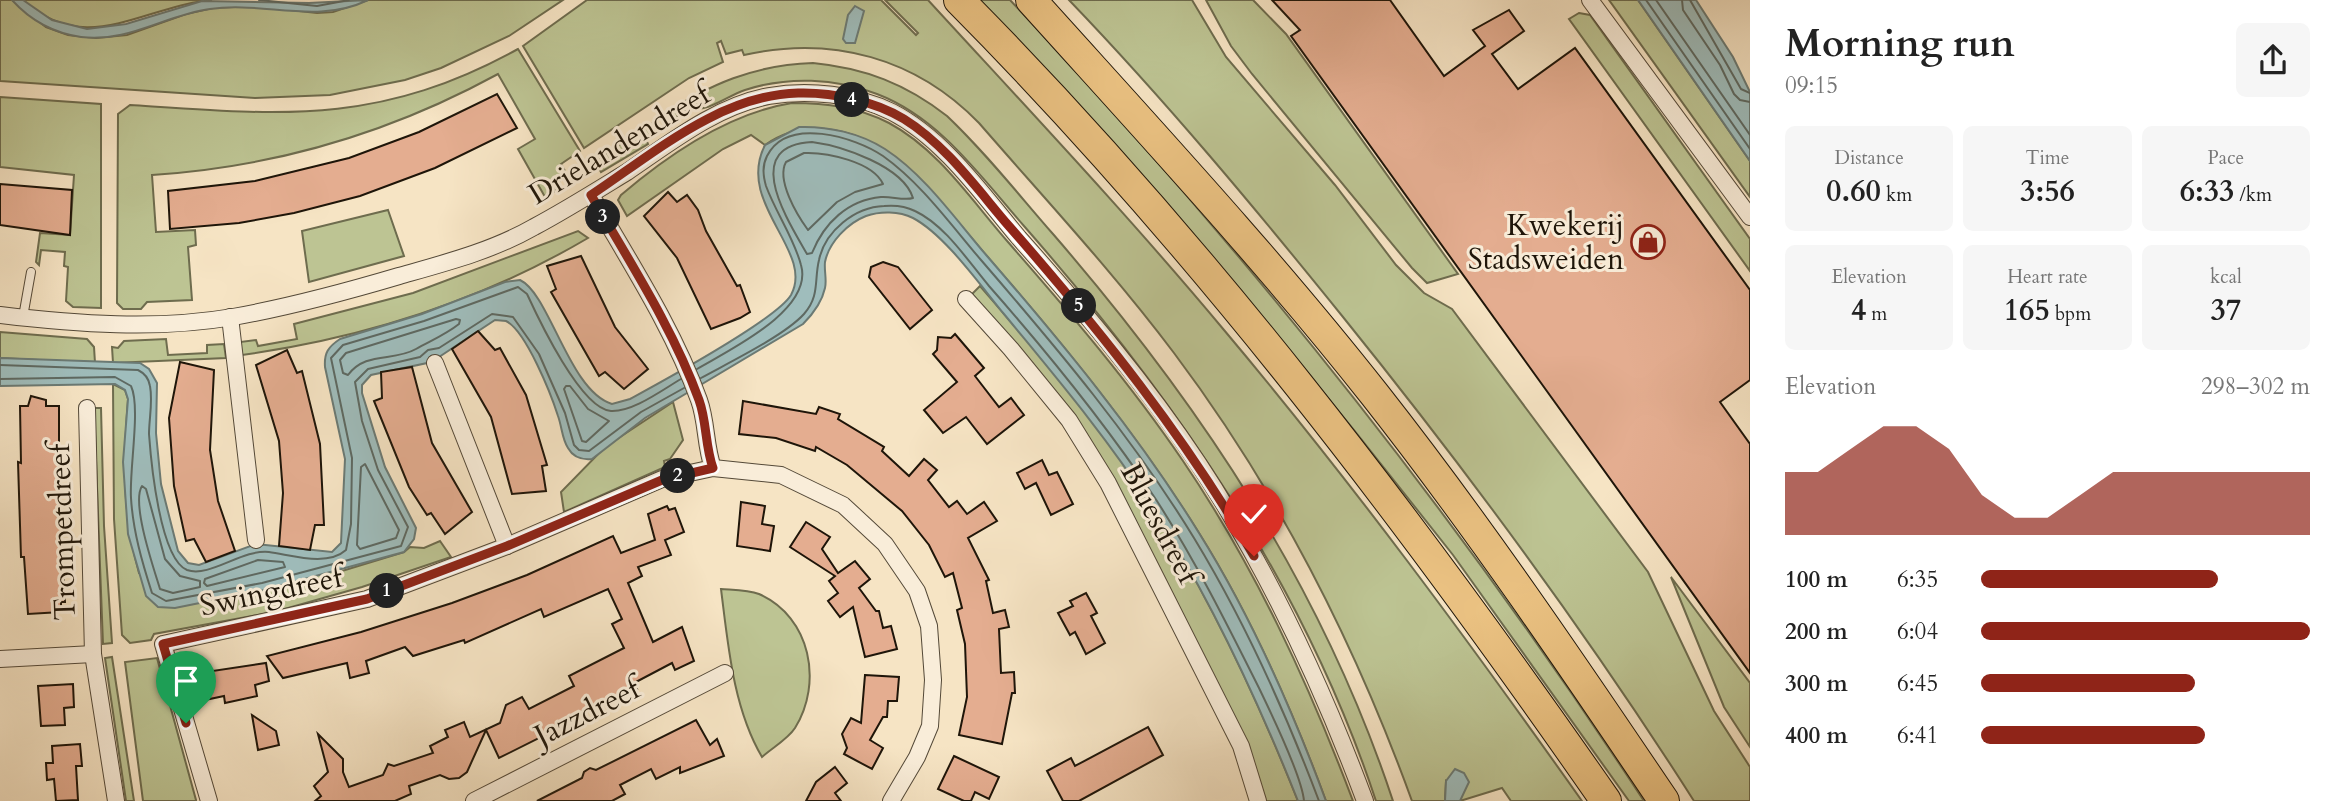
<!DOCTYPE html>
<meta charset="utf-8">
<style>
:root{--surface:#fff;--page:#f6f6f6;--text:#222;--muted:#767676;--accent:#8f2418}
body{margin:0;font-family:Cardo,serif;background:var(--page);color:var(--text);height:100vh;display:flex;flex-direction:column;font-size:26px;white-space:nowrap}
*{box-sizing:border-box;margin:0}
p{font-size:23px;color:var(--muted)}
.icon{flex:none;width:38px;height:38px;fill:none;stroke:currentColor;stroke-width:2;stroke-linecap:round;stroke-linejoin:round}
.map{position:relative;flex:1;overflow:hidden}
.side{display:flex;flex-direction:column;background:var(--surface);width:595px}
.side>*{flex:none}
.pin{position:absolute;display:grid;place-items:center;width:60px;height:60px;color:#fff;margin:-72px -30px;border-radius:50% 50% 50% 0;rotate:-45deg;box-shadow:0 0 7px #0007}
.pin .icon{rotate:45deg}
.km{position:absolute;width:35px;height:35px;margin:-18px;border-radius:50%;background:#222;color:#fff;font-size:19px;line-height:35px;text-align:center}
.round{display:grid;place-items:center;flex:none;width:74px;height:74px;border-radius:10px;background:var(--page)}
.summary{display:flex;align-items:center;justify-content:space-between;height:119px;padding:0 35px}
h1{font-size:38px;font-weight:700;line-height:52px}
.metrics{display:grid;grid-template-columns:repeat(3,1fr);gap:10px;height:119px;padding:7px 35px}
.metrics div{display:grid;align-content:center;border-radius:10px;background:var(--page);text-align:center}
.metrics b{font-size:30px;font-weight:700}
.metrics small{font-size:19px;font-weight:400}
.metrics p{font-size:19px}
.chart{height:196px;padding:14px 35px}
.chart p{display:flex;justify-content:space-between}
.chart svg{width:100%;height:126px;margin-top:7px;fill:var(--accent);opacity:.7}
ul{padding:0 35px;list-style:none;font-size:23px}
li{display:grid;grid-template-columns:112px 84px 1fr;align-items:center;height:52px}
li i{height:18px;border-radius:9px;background:var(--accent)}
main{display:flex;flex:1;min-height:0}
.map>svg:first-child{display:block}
</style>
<main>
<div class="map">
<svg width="1750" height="801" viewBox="0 0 1750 801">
<rect width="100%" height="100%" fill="#f6e4c4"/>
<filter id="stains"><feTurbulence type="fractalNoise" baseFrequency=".00286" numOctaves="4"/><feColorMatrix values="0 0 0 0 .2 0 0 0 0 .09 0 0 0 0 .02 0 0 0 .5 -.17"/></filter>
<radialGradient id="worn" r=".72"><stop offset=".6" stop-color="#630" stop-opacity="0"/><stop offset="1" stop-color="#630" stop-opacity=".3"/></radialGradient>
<g fill="#bdc493" stroke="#6e6c4e" stroke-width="2">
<polygon points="0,0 12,0 46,27 68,35 96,38 127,35 186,14 213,8 253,6 317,13 333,12 368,0 563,0 509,36 441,68 405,80 330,95 255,98 0,81"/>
<path d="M23,0H212C143,6 86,58 23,0Z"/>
<path d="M587,0H881L916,35L918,33L885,0H928C1028,109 1129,216 1224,330C1351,481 1468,640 1582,801H1511L1502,788L1460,801L1462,794L1446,781L1445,801H1412C1354,641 1277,490 1174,353C1114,273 1045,199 979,123C916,58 832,35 744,55L742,50L726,54L721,41L717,43L723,62L689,78L584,148L523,46Z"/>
<path d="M979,0H1010C1244,248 1457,516 1644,801H1629L1453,555L1354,430L1265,321Z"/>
<path d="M1069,0H1192L1226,57L1335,185L1396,265L1424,293L1452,309L1648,572L1714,711L1750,767V801H1694C1587,633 1468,472 1343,317C1255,208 1166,101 1069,0Z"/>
<polygon points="1206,0 1253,0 1286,34 1458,274 1427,283 1412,268 1252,74 1231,46"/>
<polygon points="1609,0 1638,0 1750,161 1750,197"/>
<polygon points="1579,13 1590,15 1750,239 1750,271 1569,19"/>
<path d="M518,49L580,151L561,164L565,171L554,192L545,197L518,149L535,139L498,74C390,133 276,167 152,175L156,232L195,230L196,245L188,247L192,300L147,302L141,309H123L117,303L118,114L130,105C282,115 378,126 518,49Z"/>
<path d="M813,63C865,68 906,84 947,116C985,152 1018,194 1053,234C1200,404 1322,586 1393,801H1376C1304,583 1174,397 1024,226C981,177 940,118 877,94C835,78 788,76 745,90C727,96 709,112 691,108L666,123L661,116C710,84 754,65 813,63Z"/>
<polygon points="0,97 101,104 101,308 73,307 66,301 68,267 64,266 65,252 41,250 39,265 36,262 40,233 70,235 74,175 0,167"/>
<path d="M792,103C826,103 858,107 889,123C938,149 972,201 1008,242C1070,313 1130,383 1183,461C1255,567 1308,682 1353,801H1326C1292,709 1251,616 1199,533C1144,445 1079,363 1011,284C975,243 941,199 901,162C862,131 809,114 765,145L751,135L723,149L627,216L618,200L621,195C669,154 729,113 792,103Z"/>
<polygon points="651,124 656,132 646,139 648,144 601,172 595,161"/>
<polygon points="388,210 404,256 309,282 302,231"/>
<path d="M578,231L588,238C481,301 364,338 242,355L240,342L256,340L258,346L297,339L294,324L413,293Z"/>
<path d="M980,286C1040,355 1100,426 1150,503C1210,597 1257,698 1298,801H1263L1134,518L972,294Z"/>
<polygon points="0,332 87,339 94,347 95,363 0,358"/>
<polygon points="166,339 168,355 207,353 207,345 224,344 226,358 113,363 112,347 118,348 124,341"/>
<path d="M113,384L125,390L128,399C123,463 122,512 139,573L342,571L404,552L410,547L424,548L440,541L451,557L362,587L274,612L154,634L151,640L130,643L122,635L114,519Z"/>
<polygon points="673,402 683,440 670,459 664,461 665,467 564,512 561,492 605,447"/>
<polygon points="94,408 101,408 104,526 112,643 103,644"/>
<polygon points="1671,577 1750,683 1750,747 1724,707"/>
<path d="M721,589C733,590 748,590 759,594C811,617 823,683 795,728C788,739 772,748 762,757C733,708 728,644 721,589Z"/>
<polygon points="112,657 134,801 126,801 105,658"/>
<polygon points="157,658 196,800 196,801 143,801 125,662"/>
</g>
<g fill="#9fbdbc" stroke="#6b7a74" stroke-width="2">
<path d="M12,0H23L52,20L87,29L126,24L202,1L309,3L368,0C317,25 264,1 210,9C165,15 128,43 81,37C54,33 30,20 12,0Z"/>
<polygon points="1638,0 1696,0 1733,57 1750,92 1750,161"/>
<polygon points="855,6 864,11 855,43 846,43 843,39 848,15"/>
<path d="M799,127C828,126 860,133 885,149C925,175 956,220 987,256C1063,344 1138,434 1199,533C1251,616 1292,709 1326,801H1298C1257,698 1210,596 1149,503C1106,436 1054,375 1004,314C980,285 945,235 913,218C899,211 880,211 866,216C848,223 829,242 825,262C824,271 827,280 825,288C822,302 813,314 803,324L645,418L592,459C582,460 573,457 568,448C562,439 562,427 558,416C551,394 526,331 506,321L495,320L439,357L431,356L427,363L371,375L362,385V393L385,467L416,528L414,539L404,552L264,590L175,608L158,607L146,596L128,534L123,462L128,399L125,390L115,384L0,386V358L140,363L149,369L157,383L156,433L161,484L178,551L188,563L199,565L256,544L332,552L341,543L345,459L325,367C324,353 328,347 340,339L422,314L505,282L520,280C550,294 569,391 612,404L630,399C661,382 776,320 791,295C815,251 735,204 765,145Z"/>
<polygon points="1455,769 1464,773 1469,782 1460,801 1445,801 1446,781"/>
</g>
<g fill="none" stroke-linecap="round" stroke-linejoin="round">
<g stroke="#5e6962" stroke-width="2">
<polyline points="259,0 317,6 349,0"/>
<polyline points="1646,0 1750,149"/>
<polyline points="1656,0 1750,135"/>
<polyline points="1682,0 1683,10 1720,65 1734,94 1740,100 1750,102"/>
<polyline points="1690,0 1741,89 1750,93"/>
<path d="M812,142C842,146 903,166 913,198C904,201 891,196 881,197C848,200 824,223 812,253L807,254C787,219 740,146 812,142Z"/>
<path d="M804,153C827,152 873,162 883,184L855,192L837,202L808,230C797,215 776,180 786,162Z"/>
<path d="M456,319L460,320L459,324C445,335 430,341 416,349C393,362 366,351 348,375L343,373L340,360L346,353Z"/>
<path d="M0,365L138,370C144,373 149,379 150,386C153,402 149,419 149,434C151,462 160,559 187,570C210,578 242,549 269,552C292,555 327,567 346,550L351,524L352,458L331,358L343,345L424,321L518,287L527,294C539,320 581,409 611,411C633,412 662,390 681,379"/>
<path d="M697,369C729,350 814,310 801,265C794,238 776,213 766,186C763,175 762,166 767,156C787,116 855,137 883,156C921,183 951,225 981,260C1057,348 1133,438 1194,538C1244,620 1285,711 1319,801"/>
<path d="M701,378C728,363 784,336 804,314C820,296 814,280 819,260C825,231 855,207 884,206C894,205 905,206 915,211C945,225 968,261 989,286C1048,353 1105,423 1155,498C1194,558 1227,624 1259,688C1271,713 1302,776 1304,801"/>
<path d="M0,379L115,377L131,386C141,407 129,470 131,498C133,531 142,562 152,593L166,601L262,583L401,546L408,527L378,470L362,421L355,382L368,369L420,357L428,350L439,348L492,314L513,317L539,354L565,413L574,445L579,450L589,451L641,412L684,388"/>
<polygon points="566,386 570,386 588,409 609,421 586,442 582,441 564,389"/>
<polygon points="365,464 399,530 396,538 360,549 357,545 361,467"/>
<path d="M142,486L146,489L165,559L180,576L200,581V587L173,593L160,589C154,569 131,503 142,486Z"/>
<polygon points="258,560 283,562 285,567 207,586 204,583 205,579"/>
</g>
</g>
<g fill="#e4ad90" stroke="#1e1509" stroke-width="2">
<polygon points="1272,0 1390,0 1444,76 1485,46 1473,30 1509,10 1524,31 1492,54 1518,89 1575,48 1750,290 1750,380 1720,402 1750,444 1750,673 1291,36 1300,30"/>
<polygon points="497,94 517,128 435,168 360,196 294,213 239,223 170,229 168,191 255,181 349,158 419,132"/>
<polygon points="0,184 72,190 70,235 0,225"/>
<polygon points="668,192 677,202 687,195 698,210 706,231 737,286 740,285 750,312 740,318 711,329 677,258 644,216"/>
<polygon points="581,256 615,327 648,369 624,389 605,372 599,376 551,292 556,289 547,266"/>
<polygon points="883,262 898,267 932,310 910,329 869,277 871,267"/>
<polygon points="478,331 495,350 500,348 526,395 547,465 542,466 546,491 512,494 491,417 452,349"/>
<polygon points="955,334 984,368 975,376 999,407 1011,398 1024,415 987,444 966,417 943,433 924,410 957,382 933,354 937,350 938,337 951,338"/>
<polygon points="287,350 297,373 302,371 320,444 324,525 315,525 310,550 279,546 283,493 279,441 256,365"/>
<polygon points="180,362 214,370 210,450 218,501 235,551 206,562 194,539 186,541 174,486 169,418"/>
<polygon points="412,367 432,443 472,512 445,534 431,513 427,515 409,487 374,401 382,398 381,372"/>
<polygon points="31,396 46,400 46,406 59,406 59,498 65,602 61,602 61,612 28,614 24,557 21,557 18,462 21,463 20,406 28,406"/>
<polygon points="743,401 816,414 819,407 840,414 838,419 884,447 882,451 909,476 924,459 937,470 928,480 949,507 957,501 967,514 984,502 997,521 968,538 989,580 986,581 993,613 1005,610 1009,627 999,629 1001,673 1014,672 1015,693 1012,693 1002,744 959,735 967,697 965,644 957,610 962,608 953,573 945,577 929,545 902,511 847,465 816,447 815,451 776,438 739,434"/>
<polygon points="1042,460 1049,475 1057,472 1073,504 1051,515 1036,483 1025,489 1017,473"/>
<polygon points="741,502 765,506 762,524 774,526 770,551 737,546"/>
<polygon points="667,506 669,510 675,508 684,532 665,540 671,555 638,567 642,576 628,583 653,642 682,627 694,661 675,670 672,663 634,683 637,689 616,699 614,695 573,716 575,720 499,758 486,730 467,772 459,778 449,779 440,775 409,786 411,794 395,801 315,801 321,796 314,786 328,772 318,734 343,759 343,772 349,787 383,775 388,764 394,766 433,753 430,746 448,737 445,730 464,722 470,737 500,723 506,705 522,697 529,709 574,686 569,676 624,648 612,624 622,619 608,589 544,617 541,609 465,643 464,640 413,656 405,647 366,661 369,673 350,678 347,663 283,678 267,656 361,632 452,603 527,575 613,536 621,553 655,540 648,514"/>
<polygon points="806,522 830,537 822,549 838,573 855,561 870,579 859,588 876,611 879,611 883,628 891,626 897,649 865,657 853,607 840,617 828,601 838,593 829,581 835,576 790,547"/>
<polygon points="1086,593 1097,613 1091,616 1105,643 1086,654 1075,632 1070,635 1058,613 1073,606 1070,601"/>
<polygon points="266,663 269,681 255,685 257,696 225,703 224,696 205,700 199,673"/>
<polygon points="865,675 899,677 897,701 888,701 887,717 883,717 870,740 883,748 872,769 844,754 847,748 842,734 851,718 861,723"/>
<polygon points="73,684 74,707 64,708 65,725 41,726 38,686"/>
<polygon points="252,715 276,731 279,745 258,750"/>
<polygon points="696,720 710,745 717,739 724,756 680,773 680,767 656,779 651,769 620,785 625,794 612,801 537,801 582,778 584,772 590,768 596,770"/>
<polygon points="1148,727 1163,755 1079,801 1063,801 1047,771 1071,758 1075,766"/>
<polygon points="80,744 82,766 76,766 78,800 56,801 54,779 47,780 46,763 53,763 52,746"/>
<polygon points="954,756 999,777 989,799 975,792 971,801 964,801 938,789"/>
<polygon points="835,767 847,783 835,793 841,801 806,801 816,782"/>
</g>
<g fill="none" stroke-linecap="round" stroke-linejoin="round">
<g stroke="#544938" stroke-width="10">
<polyline id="service" points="23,317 31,272"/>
</g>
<g stroke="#544938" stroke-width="18">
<g id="minor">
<polyline points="1590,0 1750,217"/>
<path d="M591,195C629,261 673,328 699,400C707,422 705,446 713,468"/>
<polyline points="966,299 1011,349 1069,420 1108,483 1241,746 1258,801"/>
<path d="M0,315C76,324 157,330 233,317C289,307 345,292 399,276C445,263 492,251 534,227C566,210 596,191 627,172C670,143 716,106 769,96C808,89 856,94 892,112C944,139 982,194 1019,238C1083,310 1145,383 1198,463C1268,569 1321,683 1365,801"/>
<polyline points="230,317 256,540"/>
<polyline points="435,363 507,546"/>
<polyline points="87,408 93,654 116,801"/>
<polyline points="0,659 93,654"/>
<polyline points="209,801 163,644 367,599 507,546 662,479 713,468 781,475 843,505 885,544 917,591 929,626 933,680 930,726 917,757 891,801"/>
<polyline points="474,801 725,673"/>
</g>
</g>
<g stroke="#1e1509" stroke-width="32">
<g id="motorway">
<path d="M959,0C1201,244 1410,519 1606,801"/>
<path d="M1031,0C1148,130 1267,258 1375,395C1478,526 1571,663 1664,801"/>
</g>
</g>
<use href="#service" stroke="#f9edd9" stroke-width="8"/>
<use href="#minor" stroke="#f9edd9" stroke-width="16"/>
<use href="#motorway" stroke="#ebc282" stroke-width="30"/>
</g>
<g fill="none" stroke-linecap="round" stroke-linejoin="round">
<g stroke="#fff" stroke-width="14">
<path id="route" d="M186,723L163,644L367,599L507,546L662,480L713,468C705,446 707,422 699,400C673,328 629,261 591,195C653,154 720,95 798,93C833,92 874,101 904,119C946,145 977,189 1008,225C1100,330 1185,436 1254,556"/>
</g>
<use href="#route" stroke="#8f2418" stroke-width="9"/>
</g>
<defs>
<g id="shop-ring" transform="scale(1.75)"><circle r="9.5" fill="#f9edd9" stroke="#8f2418" stroke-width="1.5"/><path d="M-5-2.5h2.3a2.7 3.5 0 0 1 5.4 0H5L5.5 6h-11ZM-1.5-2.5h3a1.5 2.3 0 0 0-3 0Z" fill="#8f2418"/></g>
</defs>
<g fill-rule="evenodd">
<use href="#shop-ring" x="1648" y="242"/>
</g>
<g text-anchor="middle" stroke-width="6" stroke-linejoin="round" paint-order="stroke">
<g font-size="30" fill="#1e1509" stroke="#f9edd9">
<text transform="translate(619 144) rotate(-31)" y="10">Drielandendreef</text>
<text transform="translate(1160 523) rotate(62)" y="10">Bluesdreef</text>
<text transform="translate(62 532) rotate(-92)" y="10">Trompetdreef</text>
<text transform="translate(271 591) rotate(-12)" y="10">Swingdreef</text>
<text transform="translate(587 712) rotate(-27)" y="10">Jazzdreef</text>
</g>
<g font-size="30" fill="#1e1509" stroke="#f9edd9" text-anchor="end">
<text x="1624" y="235">Kwekerij<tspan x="1624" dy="34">Stadsweiden</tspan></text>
</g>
</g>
<rect width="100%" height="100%" filter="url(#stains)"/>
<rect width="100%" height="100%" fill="url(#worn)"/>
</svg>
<div class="pin" style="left:186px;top:723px;background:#1e9e55"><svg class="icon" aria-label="arrive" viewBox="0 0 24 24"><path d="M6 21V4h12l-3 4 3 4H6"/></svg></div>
<div class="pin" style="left:1254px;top:556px;background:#d93025"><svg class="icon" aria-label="check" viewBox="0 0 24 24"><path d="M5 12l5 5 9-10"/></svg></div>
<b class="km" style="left:387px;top:591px">1</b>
<b class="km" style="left:678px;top:476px">2</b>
<b class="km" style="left:603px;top:217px">3</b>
<b class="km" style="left:852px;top:100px">4</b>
<b class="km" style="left:1079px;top:306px">5</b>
</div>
<section class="side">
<div class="summary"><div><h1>Morning run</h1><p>09:15</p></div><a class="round"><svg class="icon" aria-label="share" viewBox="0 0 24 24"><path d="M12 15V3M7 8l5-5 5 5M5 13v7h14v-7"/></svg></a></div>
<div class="metrics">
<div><p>Distance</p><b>0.60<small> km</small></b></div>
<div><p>Time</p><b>3:56</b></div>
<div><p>Pace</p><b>6:33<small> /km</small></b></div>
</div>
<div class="metrics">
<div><p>Elevation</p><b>4<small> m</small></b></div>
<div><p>Heart rate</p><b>165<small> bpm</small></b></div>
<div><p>kcal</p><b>37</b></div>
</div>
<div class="chart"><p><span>Elevation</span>298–302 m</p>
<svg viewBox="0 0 160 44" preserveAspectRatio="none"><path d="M0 44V22L10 22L20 14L30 6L40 6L50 14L60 30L70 38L80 38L90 30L100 22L110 22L120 22L130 22L140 22L150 22L160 22V44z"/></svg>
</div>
<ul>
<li><b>100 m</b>6:35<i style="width:72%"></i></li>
<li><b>200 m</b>6:04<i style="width:100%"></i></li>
<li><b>300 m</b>6:45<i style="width:65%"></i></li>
<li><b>400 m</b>6:41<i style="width:68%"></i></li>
</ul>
</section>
</main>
